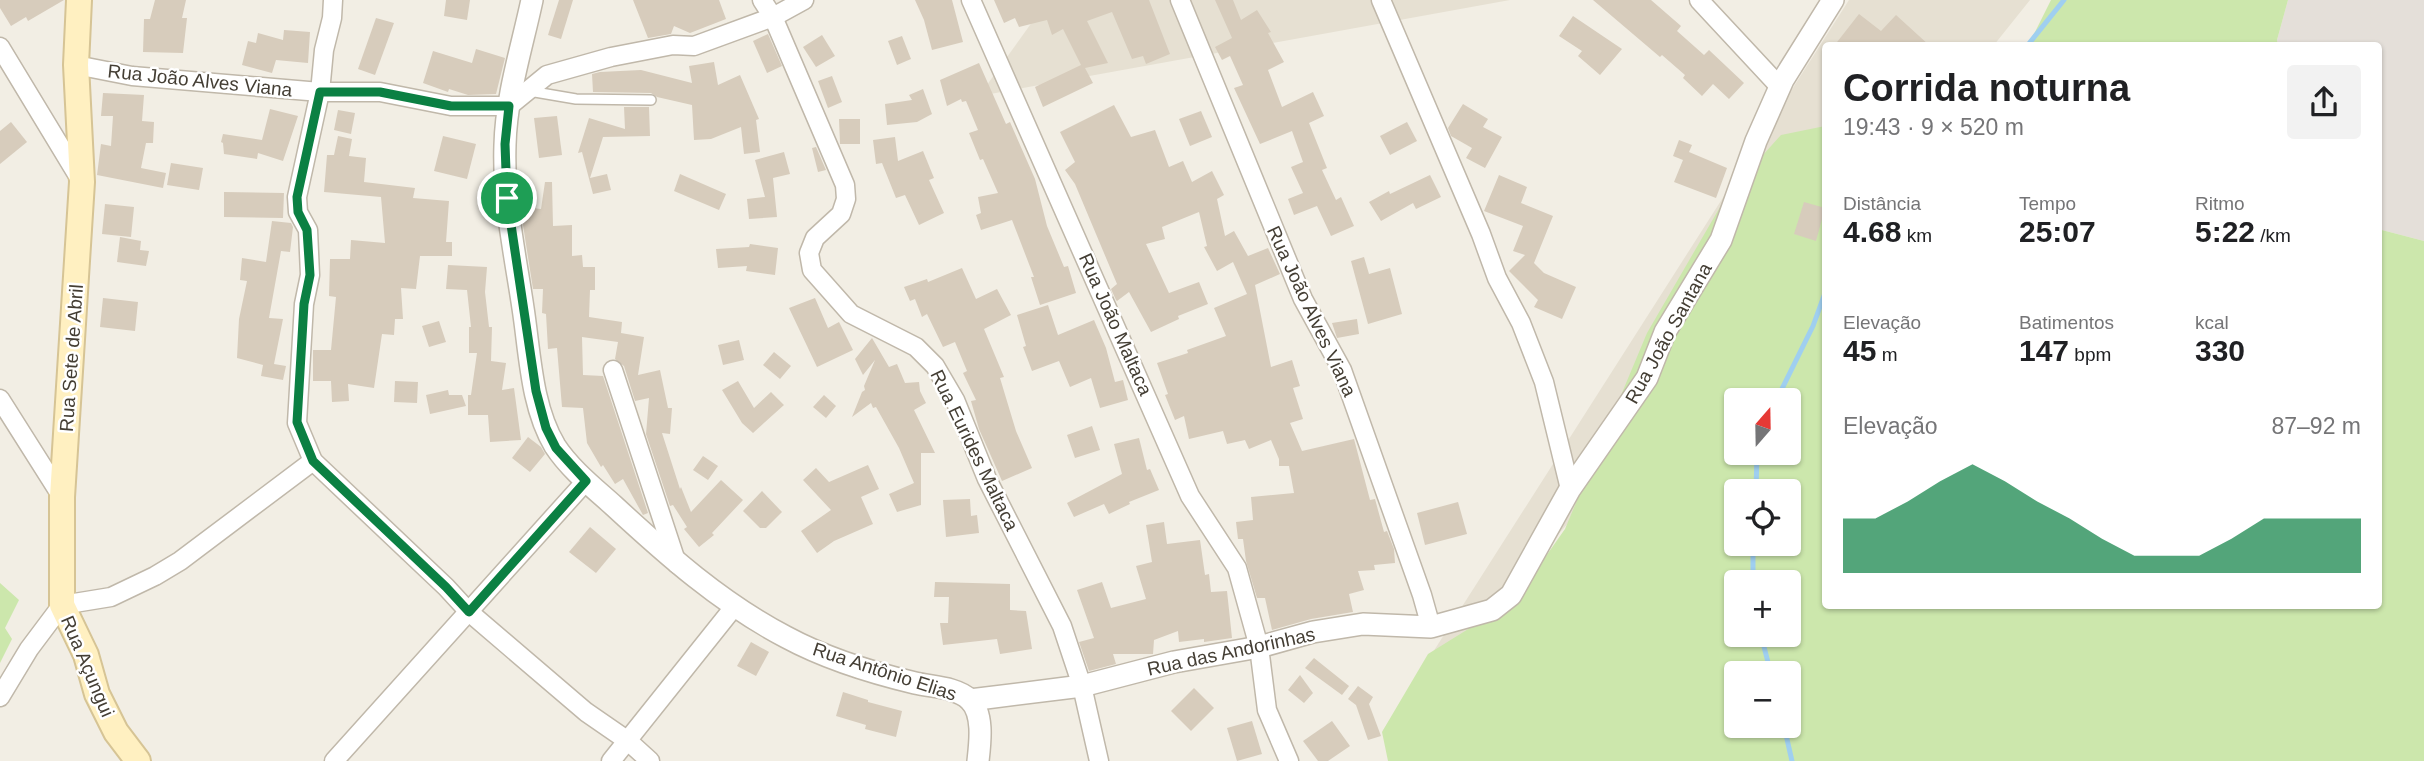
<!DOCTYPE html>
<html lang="pt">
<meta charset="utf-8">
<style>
:root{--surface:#fff;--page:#f2f2f2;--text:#202124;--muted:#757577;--accent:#0b8043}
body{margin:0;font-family:Arial,sans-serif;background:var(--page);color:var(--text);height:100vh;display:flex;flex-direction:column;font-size:26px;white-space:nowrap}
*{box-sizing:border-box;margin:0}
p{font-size:23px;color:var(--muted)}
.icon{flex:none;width:38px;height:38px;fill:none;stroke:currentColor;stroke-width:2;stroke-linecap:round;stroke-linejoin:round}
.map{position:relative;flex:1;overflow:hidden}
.sheet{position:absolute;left:1822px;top:42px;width:560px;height:567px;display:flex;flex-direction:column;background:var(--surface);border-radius:7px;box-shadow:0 2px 5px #0004}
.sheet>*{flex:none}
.needle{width:46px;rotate:20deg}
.fabs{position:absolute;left:1724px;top:388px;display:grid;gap:14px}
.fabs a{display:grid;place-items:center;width:77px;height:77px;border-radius:7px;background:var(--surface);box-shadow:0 2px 5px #0004;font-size:35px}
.pin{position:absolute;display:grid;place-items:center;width:60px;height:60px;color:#fff;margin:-30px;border:4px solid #fff;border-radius:50%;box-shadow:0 2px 7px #0007}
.round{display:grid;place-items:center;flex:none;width:74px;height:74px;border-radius:7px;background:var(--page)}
.head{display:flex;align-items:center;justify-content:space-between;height:119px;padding:0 21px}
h1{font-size:38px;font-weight:700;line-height:52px}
.metrics{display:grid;grid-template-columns:repeat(3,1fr);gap:10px;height:119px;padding:7px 21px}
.metrics div{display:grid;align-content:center}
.metrics b{font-size:30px;font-weight:700}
.metrics small{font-size:19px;font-weight:400}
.metrics p{font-size:19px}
.chart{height:196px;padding:14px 21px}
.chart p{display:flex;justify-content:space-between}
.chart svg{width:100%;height:126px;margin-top:7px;fill:var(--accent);opacity:.7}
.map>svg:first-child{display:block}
</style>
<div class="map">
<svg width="2424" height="761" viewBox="0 0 2424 761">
<rect width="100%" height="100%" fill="#f2eee4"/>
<g fill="#e6e0d2">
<polygon points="1048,0 1510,0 979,96"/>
<polygon points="1849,0 2030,0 1994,45 1825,46 1825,235 1382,732"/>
</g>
<polygon fill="#e4dfd9" points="2288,0 2424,0 2424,241 2378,229 2378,46 2278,45 2277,40"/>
<g fill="#cce7ac" fill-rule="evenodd">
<polygon points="2051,0 2288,0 2277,40 2278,45 2024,45 2030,42"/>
<path d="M1825,126V606H2378V229L2424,241V761H1388L1382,732L1428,654L1515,600L1565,529L1647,333L1727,195L1781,135ZM1736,401H1788V453H1736ZM1736,492H1788V544H1736ZM1736,583H1788V635H1736ZM1736,674H1788V726H1736Z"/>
<polygon points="0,583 19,600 5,628 12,639 0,663"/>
</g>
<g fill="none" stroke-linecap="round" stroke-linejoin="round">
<g stroke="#9fcff0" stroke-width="5">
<polyline points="2027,46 2064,0"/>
<polyline points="1776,401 1813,326 1825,293"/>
<polyline points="1756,492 1757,453"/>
<polyline points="1753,583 1753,544"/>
<polyline points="1761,635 1771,674"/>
<polyline points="1784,726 1792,761"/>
</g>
</g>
<g fill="#d7ccbc">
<polygon points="0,0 64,0 28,21 26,17 11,26 0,8"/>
<polygon points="155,0 186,0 182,18 187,18 183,53 143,52 144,19 150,19"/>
<polygon points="446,0 470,0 467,20 444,16"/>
<polygon points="559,0 573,0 561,39 548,35"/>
<polygon points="633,0 719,0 726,19 690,33 674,26 671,34 648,38"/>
<polygon points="915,0 952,0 963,42 932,50 924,20"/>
<polygon points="994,0 1149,0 1170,54 1146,64 1143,56 1132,59 1112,12 1087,21 1108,63 1085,68 1093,83 1043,107 1035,87 1081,65 1063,29 1052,35 1047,20 1019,27 1015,18 1004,23"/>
<polygon points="1215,0 1233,0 1241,20 1257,10 1271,32 1268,33 1284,62 1268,70 1282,107 1313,92 1324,116 1309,123 1327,168 1322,170 1336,200 1341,197 1354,226 1331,236 1317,206 1294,215 1288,199 1303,193 1291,167 1303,162 1292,131 1260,144 1234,88 1243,85 1230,56 1222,60 1215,47 1232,38"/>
<polygon points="1593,0 1651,0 1681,26 1677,31 1704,55 1709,50 1744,83 1729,99 1713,84 1702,96 1683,78 1685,75 1662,55 1660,57"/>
<polygon points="1859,14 1881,31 1896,15 1930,46 1834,46"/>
<polygon points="1573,16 1622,49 1600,75 1578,56 1582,51 1559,36"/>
<polygon points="376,18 394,23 375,75 358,69"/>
<polygon points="284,30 310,32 308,63 276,60 272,73 242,65 248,41 256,43 258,33 283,40"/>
<polygon points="768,34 782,66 767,73 753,41"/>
<polygon points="822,35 835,56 816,67 803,47"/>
<polygon points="902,36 911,59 897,65 888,41"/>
<polygon points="476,49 505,58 496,94 468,95 449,89 448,92 423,83 433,51 472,63"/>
<polygon points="714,62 718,85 740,75 759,119 756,120 760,152 744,154 741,127 711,139 694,140 692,105 657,97 651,93 593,92 592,74 600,72 641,70 692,83 689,66"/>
<polygon points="979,63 1006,124 1010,122 1035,179 1047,226 1064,267 1068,266 1076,293 1040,305 1031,277 1034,277 1012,220 981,230 976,215 981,213 978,197 998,193 983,159 980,160 969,133 978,130 966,101 962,102 961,99 947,106 940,80"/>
<polygon points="832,76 842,102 828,108 818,81"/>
<polygon points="923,89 932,114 917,122 887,125 885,104 912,100 909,95"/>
<polygon points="103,93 144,95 142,121 154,122 153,143 146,143 141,168 166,173 163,188 97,175 101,144 111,146 113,116 101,116"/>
<polygon points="1463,104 1488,119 1483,127 1502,137 1485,168 1466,158 1472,148 1451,136 1448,128"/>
<polygon points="1114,105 1131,137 1155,130 1169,167 1183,161 1192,182 1212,171 1224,195 1217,199 1225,236 1234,231 1248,256 1268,248 1280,274 1255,285 1271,367 1292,360 1300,386 1293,388 1303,419 1290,423 1302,451 1354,439 1370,500 1375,499 1384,532 1387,531 1394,549 1395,563 1374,565 1375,570 1358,571 1364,590 1349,594 1353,612 1311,619 1272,630 1265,598 1257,598 1246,561 1243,539 1238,539 1236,522 1253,520 1251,497 1294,493 1289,466 1279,466 1279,459 1271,440 1249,449 1245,440 1227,444 1223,431 1189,439 1184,416 1175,420 1165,395 1168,394 1157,363 1188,353 1187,350 1226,336 1214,308 1247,294 1233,262 1217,271 1204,247 1207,246 1199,212 1162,227 1165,239 1146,244 1169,293 1199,282 1208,304 1178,316 1179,319 1151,332 1129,292 1117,301 1116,300 1111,289 1117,284 1075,184 1065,170 1075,162 1060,132"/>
<polygon points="624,107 649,107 650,136 603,137 590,178 607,174 611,190 593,194 582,152 578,153 589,118 625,129"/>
<polygon points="270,109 298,116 283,161 258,153 257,159 224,154 223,143 221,142 223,134 262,140"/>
<polygon points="338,110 355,113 351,134 334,130"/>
<polygon points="1201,111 1212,137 1190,146 1179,119"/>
<polygon points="557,116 562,155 539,158 534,118"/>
<polygon points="839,119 860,119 860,144 840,144"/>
<polygon points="11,122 27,142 0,164 0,131"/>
<polygon points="1407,122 1417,141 1390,155 1380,136"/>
<polygon points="338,136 352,139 349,156 366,158 364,182 415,188 413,198 449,201 446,242 452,242 452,256 420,256 416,289 401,288 403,319 395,319 394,335 382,334 374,388 348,384 349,401 332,402 331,381 313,381 313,350 331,350 336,297 329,296 330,259 350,259 351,240 385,243 381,197 324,192 327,155 334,155"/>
<polygon points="443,136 476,144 467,179 434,171"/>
<polygon points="895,137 898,161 923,151 934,178 929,180 944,213 919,225 905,195 896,198 882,163 876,164 873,140"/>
<polygon points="1679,140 1692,145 1689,152 1727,168 1716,198 1674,182 1683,160 1673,156"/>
<polygon points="816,147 826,170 818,172 812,148"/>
<polygon points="784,152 790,174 773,178 777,217 749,219 747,199 765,197 755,160"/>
<polygon points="171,163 203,168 199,190 167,185"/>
<polygon points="680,174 726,194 719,210 674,191"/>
<polygon points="1430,175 1441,197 1416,209 1413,203 1381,221 1369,202 1389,191 1390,194"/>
<polygon points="1499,175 1527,187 1521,203 1553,216 1534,263 1544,273 1576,287 1562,319 1534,307 1538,300 1509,271 1525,255 1513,251 1523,226 1484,211"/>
<polygon points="545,182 552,182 553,226 572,225 572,256 582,255 583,267 595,267 595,290 590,290 589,317 622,322 621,333 644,337 638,375 660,370 668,408 672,408 670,434 662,433 680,489 681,487 691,512 721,480 743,500 712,533 714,535 699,547 684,529 687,527 673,505 670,506 646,434 649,398 635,401 624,366 615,359 618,342 582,337 583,375 603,376 648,513 643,515 623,479 615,484 603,465 601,467 587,443 583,408 562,407 557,348 548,349 546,314 542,313 543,289 533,289 523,225 523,207 541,209"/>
<polygon points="224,192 284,193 283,218 224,217"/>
<polygon points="1804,202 1825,208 1816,241 1794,234"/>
<polygon points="105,204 134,207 131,237 102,234"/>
<polygon points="272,221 291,223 293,227 290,252 281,251 269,318 283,319 274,364 286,366 283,380 261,376 263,365 237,358 239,319 247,281 240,280 242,258 266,262"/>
<polygon points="120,237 141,241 140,250 149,251 146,266 117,262"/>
<polygon points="750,244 778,248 775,275 746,271 747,266 718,268 716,249 749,247"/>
<polygon points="1364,257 1369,274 1390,268 1402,314 1368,324 1351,261"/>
<polygon points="448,265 487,267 485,292 489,327 492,327 491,361 506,363 502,390 514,388 521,440 490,442 488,415 468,415 468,395 471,395 477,353 469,353 469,327 471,327 467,290 446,289"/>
<polygon points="962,268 976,299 997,289 1011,315 984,329 1004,377 1000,378 1016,431 1032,468 1002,481 979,429 971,401 976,400 963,373 967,371 955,342 943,347 927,314 922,317 915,299 910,301 904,287 927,279 928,282"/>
<polygon points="103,298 138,302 135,331 100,327"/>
<polygon points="815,298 828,328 839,322 853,350 817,367 789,308"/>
<polygon points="1048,305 1058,335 1094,320 1106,348 1115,382 1123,380 1128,400 1100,408 1091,378 1070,387 1059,361 1032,371 1023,347 1026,346 1017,315"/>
<polygon points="1357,319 1359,334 1337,338 1332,323"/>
<polygon points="439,321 446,342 429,347 422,326"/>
<polygon points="872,338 889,367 897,364 905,383 919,382 920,391 926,403 914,410 935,453 921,453 921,505 897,512 889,494 914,483 899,448 876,407 873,408 871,403 852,417 862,392 865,390 864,386 875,360 863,375 855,359"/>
<polygon points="739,340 744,360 723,365 718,345"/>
<polygon points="774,352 791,366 780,379 763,365"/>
<polygon points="395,381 418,382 417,403 394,402"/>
<polygon points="738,381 754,408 771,392 784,405 753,433 742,423 722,390"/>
<polygon points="448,390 449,395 462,395 466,406 430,414 426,395"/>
<polygon points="824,395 836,406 826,418 813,407"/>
<polygon points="1092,426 1100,450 1075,458 1067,435"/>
<polygon points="528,437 541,447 545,454 530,472 512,458"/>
<polygon points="1139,438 1147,470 1150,469 1159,490 1129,502 1130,504 1109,514 1104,504 1074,517 1067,503 1122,474 1114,444"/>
<polygon points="703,456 718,466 708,480 693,470"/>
<polygon points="868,465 879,489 861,497 873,524 834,541 817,553 801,531 831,510 803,480 816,468 829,482"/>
<polygon points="762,491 782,512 766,528 760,528 743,511"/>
<polygon points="970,499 971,516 977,515 979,533 946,537 943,500"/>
<polygon points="1458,502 1467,534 1425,545 1417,513"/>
<polygon points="1164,522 1167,544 1200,540 1205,575 1209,574 1211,592 1227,591 1232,638 1204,642 1204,639 1179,642 1178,631 1154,640 1153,654 1113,654 1116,664 1089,671 1079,642 1094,638 1077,590 1102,582 1111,608 1146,599 1136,566 1152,562 1146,525"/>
<polygon points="590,527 616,549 596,573 569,552"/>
<polygon points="935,582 1010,584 1010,610 1026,611 1032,649 1000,654 997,639 943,645 940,623 948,623 949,597 934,597"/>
<polygon points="751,642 769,652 756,676 737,666"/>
<polygon points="1314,658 1349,686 1342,695 1305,668"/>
<polygon points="1300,675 1313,693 1304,703 1288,690"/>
<polygon points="1358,686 1373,697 1369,704 1381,736 1368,740 1356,705 1348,699"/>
<polygon points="1194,688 1214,708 1191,731 1171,711"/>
<polygon points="843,692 868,700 868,702 902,711 896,737 865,729 866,725 836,716"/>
<polygon points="1252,721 1262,754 1237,761 1227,728"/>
<polygon points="1332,721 1350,746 1328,761 1318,761 1303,741"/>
</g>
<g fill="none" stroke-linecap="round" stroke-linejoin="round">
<g stroke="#c0b8aa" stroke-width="12">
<polyline id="service" points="529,91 576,99 651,100"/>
</g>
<g stroke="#c0b8aa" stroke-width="21">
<g id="minor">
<polyline points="333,0 332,18 324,50 320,92 297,197 298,212 308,230 310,275 304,304 297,423 313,461 446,587 469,612 586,712 628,741 650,761"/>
<polyline points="762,0 773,17 845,185 846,199 841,214 815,238 809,253 812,270 851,314 916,347 935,366 955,400 987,479 1062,626 1082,686 1099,761"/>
<polyline points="971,0 1190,496 1237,568 1259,647 1267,710 1289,761"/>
<polyline points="1180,0 1303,299 1342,370 1422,595 1431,627"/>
<polyline points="1381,0 1481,234 1497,278 1521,323 1544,382 1570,489"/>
<polyline points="1699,0 1780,87"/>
<polyline points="0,47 80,179"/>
<polyline points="76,65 132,76 320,92 380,92 451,106 509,106 547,75 611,57 673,45 694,46 773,17 804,0"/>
<polyline points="613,370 677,564"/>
<polyline points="0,399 62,497"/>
<polyline points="0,697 29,649 62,605 111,597 155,576 180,561 313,461"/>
<polyline points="334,761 586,481"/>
<polyline points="611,761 734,607"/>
</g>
</g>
<g stroke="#c0b8aa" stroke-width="24">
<g id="tertiary">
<path d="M532,0C522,47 506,97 505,145C503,200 515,254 523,308C530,353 531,406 555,446C570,469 594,488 614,506C667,555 721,603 786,637C823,657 873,673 915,683C931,687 957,687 970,700C984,714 980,743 978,761"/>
<polyline points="970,700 1082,686 1174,662 1259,647 1313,632 1363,624 1431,627 1492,610 1511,595 1570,489 1647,378 1665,332 1721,240 1756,141 1783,80 1833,0"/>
</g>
</g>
<g stroke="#d6c495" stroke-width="28">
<polyline id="secondary" points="79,0 76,65 82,182 62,497 62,605 86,655 97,694 116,732 138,761"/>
</g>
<use href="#service" stroke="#fff" stroke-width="9"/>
<use href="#minor" stroke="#fff" stroke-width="18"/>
<use href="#tertiary" stroke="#fff" stroke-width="21"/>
<use href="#secondary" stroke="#fff0c1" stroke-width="24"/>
</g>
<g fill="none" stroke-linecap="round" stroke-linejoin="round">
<g stroke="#fff" stroke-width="14">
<polygon id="route" points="320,92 380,92 451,106 509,106 505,144 507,198 536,391 546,428 556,448 586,481 469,612 446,587 313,461 297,422 304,304 310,275 307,230 298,212 297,197"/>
</g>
<use href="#route" stroke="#0b8043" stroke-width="9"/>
</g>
<g text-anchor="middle" stroke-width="5" stroke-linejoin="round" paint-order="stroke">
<g font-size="19" fill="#443e34" stroke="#fff">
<text transform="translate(200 80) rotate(6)" y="7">Rua João Alves Viana</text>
<text transform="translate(1312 311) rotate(65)" y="7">Rua João Alves Viana</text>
<text transform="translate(1116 324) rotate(66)" y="7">Rua João Maltaca</text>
<text transform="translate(1668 333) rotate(-61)" y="7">Rua João Santana</text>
<text transform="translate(71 358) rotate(-86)" y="7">Rua Sete de Abril</text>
<text transform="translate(975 450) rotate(64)" y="7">Rua Eurides Maltaca</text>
<text transform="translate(1231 651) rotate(-12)" y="7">Rua das Andorinhas</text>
<text transform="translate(88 666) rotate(67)" y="7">Rua Açungui</text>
<text transform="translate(885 671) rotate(18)" y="7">Rua Antônio Elias</text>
</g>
</g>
</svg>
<div class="fabs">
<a><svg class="needle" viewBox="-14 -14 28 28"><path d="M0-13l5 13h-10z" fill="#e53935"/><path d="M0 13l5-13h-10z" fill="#757577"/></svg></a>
<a><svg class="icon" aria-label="locate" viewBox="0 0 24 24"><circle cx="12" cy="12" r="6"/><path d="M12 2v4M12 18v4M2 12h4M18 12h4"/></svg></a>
<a>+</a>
<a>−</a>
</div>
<div class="pin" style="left:507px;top:198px;background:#1e9e55"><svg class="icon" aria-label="arrive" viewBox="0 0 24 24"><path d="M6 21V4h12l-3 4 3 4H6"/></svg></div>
<section class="sheet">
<div class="head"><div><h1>Corrida noturna</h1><p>19:43 · 9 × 520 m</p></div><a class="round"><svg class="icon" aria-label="share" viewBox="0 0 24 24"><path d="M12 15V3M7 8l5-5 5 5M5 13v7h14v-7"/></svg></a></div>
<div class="metrics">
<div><p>Distância</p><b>4.68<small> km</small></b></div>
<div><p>Tempo</p><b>25:07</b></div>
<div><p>Ritmo</p><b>5:22<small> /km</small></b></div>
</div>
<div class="metrics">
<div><p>Elevação</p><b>45<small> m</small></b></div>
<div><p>Batimentos</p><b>147<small> bpm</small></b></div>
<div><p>kcal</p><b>330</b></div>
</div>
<div class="chart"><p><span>Elevação</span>87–92 m</p>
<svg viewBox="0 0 160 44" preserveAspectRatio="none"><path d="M0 44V25L10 25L20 19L30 12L40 6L50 12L60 19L70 25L80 32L90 38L100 38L110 38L120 32L130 25L140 25L150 25L160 25V44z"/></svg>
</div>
</section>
</div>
